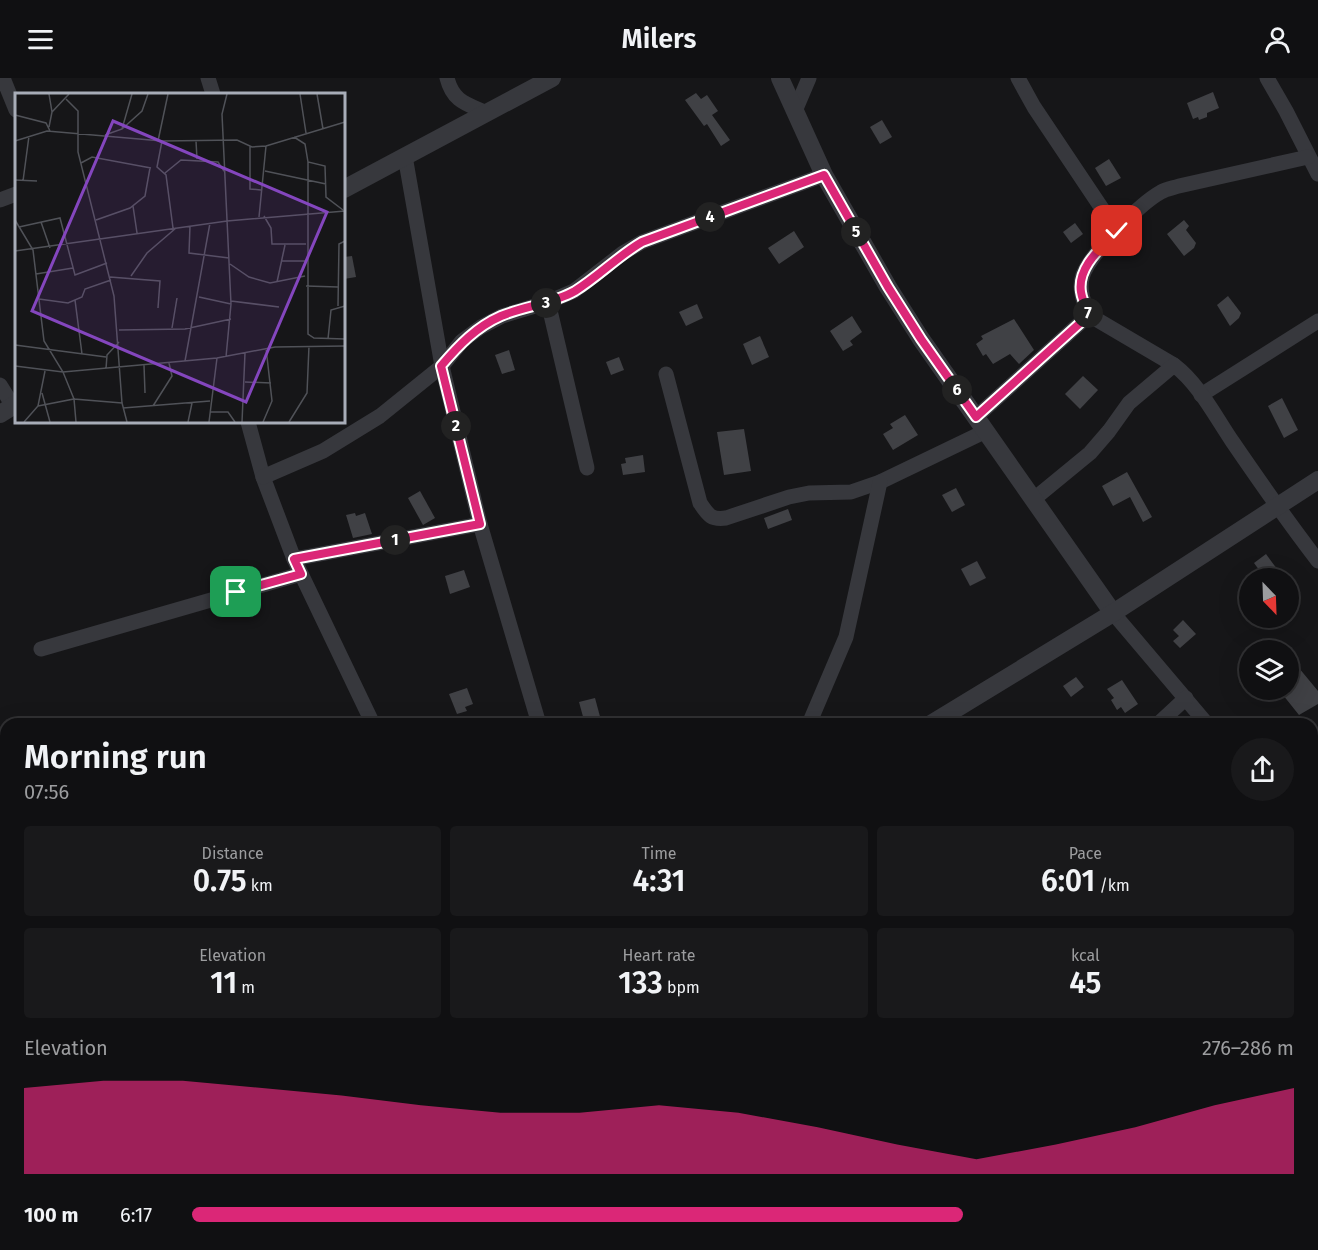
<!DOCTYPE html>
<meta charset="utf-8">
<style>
:root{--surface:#101012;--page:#19191b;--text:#f1f3f6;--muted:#9c9d9f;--line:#303032;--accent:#db2777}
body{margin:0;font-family:"Fira Sans",sans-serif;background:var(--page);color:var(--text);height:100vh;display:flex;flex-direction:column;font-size:22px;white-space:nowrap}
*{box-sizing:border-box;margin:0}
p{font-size:20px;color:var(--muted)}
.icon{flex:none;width:33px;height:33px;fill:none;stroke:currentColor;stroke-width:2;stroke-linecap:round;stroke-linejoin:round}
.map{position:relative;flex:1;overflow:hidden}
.details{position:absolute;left:0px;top:640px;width:1318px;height:532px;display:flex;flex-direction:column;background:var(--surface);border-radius:18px 18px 0 0;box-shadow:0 6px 24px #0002,0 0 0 2px var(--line)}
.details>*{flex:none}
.needle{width:39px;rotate:157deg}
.buttons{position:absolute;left:1239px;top:490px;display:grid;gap:12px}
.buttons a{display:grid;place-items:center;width:60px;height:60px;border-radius:50%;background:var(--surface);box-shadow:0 6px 24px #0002,0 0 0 2px var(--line);font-size:30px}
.pin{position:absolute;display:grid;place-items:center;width:51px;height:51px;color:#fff;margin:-26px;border-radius:12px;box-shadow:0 3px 9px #0006}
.km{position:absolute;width:30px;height:30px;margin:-15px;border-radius:50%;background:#222;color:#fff;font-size:16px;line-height:30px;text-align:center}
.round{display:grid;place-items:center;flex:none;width:63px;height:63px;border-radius:32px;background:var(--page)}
.overview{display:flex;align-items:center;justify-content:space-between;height:102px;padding:0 24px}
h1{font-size:33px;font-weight:600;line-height:45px}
.figures{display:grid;grid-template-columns:repeat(3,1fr);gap:9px;height:102px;padding:6px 24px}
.figures div{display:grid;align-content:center;border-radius:6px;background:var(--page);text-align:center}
.figures b{font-size:30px;font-weight:600}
.figures small{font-size:16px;font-weight:400}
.figures p{font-size:16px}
.chart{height:168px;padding:12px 24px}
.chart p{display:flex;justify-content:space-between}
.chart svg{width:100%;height:108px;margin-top:6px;fill:var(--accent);opacity:.7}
ul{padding:0 24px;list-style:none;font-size:20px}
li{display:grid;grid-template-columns:96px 72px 1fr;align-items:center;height:45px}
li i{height:15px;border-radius:8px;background:var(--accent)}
header{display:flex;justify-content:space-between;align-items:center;height:78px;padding:0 24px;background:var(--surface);font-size:27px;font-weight:600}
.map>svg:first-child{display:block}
</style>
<header><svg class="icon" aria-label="menu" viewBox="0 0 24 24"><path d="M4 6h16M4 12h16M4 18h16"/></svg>Milers<svg class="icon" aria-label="person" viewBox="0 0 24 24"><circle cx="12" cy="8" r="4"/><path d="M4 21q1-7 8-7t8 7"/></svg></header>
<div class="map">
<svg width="1318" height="1172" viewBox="0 0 1318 1172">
<rect width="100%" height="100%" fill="#161618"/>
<g fill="#404145">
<polygon points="1213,14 1219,30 1207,35 1207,39 1199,42 1198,39 1193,41 1187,25"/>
<polygon points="696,15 701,21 707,17 718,33 712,37 730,62 721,68 707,46 704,48 685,22"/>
<polygon points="882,42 892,59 880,66 870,49"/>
<polygon points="1109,81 1121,100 1106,108 1095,90"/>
<polygon points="1184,142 1189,148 1186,152 1196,165 1194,170 1184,178 1167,156"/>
<polygon points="1075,145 1083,156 1071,165 1063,154"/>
<polygon points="794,153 804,169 779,186 768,170"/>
<polygon points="352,178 356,199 344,201 344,179"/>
<polygon points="1228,218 1241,235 1239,240 1230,248 1217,227"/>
<polygon points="697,226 703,240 686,248 679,234"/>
<polygon points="852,238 862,254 850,263 853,267 843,273 830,253"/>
<polygon points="1014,241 1034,272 1019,286 1010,276 993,286 986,276 983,278 976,266 983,261 981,258"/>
<polygon points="760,258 769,279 752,287 743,266"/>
<polygon points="509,272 515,292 502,296 495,277"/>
<polygon points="619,279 624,292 611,297 606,284"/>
<polygon points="1083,298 1098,312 1080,331 1065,316"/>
<polygon points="1282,320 1298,352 1284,360 1268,328"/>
<polygon points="905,337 918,357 893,372 883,356 893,350 890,346"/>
<polygon points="744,351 751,393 724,397 717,354"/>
<polygon points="643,377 645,394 623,397 621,386 626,385 625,380"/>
<polygon points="1127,394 1152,439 1143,444 1130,419 1113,428 1102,408"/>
<polygon points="956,410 965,427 952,434 942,417"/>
<polygon points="420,413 435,440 423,447 408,420"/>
<polygon points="788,431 792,442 768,451 764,440"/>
<polygon points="355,435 356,438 365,435 372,456 353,460 346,437"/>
<polygon points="1266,476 1277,491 1265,500 1254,485"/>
<polygon points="977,483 986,500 970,508 961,491"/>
<polygon points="464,492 470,509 450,516 445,498"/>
<polygon points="1183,542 1196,556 1180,570 1173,563 1179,558 1173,552"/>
<polygon points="1294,584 1318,613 1318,626 1299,637 1279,612 1288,612 1288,588"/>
<polygon points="1076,599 1084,609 1071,619 1063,608"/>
<polygon points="1122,602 1138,626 1125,635 1121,629 1117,632 1111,622 1114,620 1107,611"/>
<polygon points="467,610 473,626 465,629 467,633 457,636 449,616"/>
<polygon points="595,620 602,646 585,646 579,624"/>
</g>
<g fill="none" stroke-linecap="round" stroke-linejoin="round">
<g stroke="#37383d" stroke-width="15">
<polyline points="3,0 16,32"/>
<polyline points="208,0 213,16"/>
<path d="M447,0C453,24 467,26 487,35"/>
<polyline points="1018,0 1034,29 1117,153"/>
<polyline points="1267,0 1286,33 1318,96"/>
<polyline points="795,33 809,0"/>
<polyline points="405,78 442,288 480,446 539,646"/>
<polyline points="0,122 16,116"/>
<polyline points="548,224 587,390"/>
<polyline points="1089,237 1174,287"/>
<path d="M666,296L700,425C708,437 711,442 726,440L789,419L809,415L851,414L880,404L986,353"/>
<polyline points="0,307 13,328"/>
<polyline points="1201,317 1318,243"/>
<path d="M976,339L1089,237C1084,225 1079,213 1082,200C1087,178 1141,125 1161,114C1166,111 1173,110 1179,108L1308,79"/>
<polyline points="248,344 263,399 294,481 373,646"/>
<polyline points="263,399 323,373 380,338 442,288 462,263 481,249 502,238 548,224 574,213 623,175 642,164 824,97"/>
<path d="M1034,421L1090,375L1109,353L1129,325L1174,287C1199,306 1215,338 1232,363C1260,404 1288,444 1318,483"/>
<polyline points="294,481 480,446"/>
<polyline points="1113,535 1207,646"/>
<polyline points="41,571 301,496"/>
<polyline points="809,646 846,559 880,404"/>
<polyline points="1158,646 1186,620"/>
<polyline points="0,763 6,759"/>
<polyline points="1312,784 1318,791"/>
<polyline points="0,868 6,884"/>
<polyline points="1312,945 1318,944"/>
<polyline points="1312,1081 1318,1079"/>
<polyline points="1312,1095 1318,1091"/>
<polyline points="117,1167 119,1172"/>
<polyline points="390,1167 392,1172"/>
<polyline points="470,1167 472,1172"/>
<polyline points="624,1167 627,1172"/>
<polyline points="639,1167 647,1172"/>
<polyline points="799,1167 801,1172"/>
<polyline points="1254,1167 1254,1172"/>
<polyline points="47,1172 48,1167"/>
<polyline points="746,1172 764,1167"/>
<polyline points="1027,1172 1041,1167"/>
<polyline points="1238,1172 1241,1167"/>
</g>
<g stroke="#37383d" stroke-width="18">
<polyline points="780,0 824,97 888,209 921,261 1113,535"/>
<polyline points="344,111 552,0"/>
<polyline points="0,336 16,326"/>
<polyline points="931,646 1113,535 1318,402"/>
<polyline points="7,1172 17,1167"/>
</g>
</g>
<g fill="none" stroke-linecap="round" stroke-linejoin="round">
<g stroke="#fff" stroke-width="12">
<path id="route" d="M236,514L301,496L294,481L480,446L441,288C459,267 476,249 501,238C525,228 552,226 575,213C599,198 618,178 642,164L824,97L888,209L921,261L976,339L1089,237C1086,230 1082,221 1081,214C1077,189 1102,169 1117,153"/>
</g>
<use href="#route" stroke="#db2777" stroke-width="8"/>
</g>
<g transform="translate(15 15)">
<rect width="330" height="330" fill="#161618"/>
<path fill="none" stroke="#505258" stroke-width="1.5" d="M34,1L37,19L34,34M285,1L291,40M302,1L308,36M51,6L63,18V59L99,203L107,310L112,329M37,19L54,1M0,22L31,30L35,38M107,36L127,18L133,1M90,42L107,36L117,1M279,44L290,51L293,69L310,73L311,104L328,117M0,48L32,38L147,48L222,47L237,54L251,53L330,29M143,48L153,1M147,48L142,74L151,82L158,135M181,48L182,66M235,53V96L246,97M293,69V241L299,245L330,246M66,70L77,64L136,75M250,78L311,91M150,80L166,67L203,69L209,78M0,87L22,88M8,88L14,43M118,113L122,140M249,123L256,135L257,151H291M244,124L251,53M0,127L18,157L29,248L48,279L59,306L107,310M81,127L115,115L130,103L135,75M26,129L35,155M175,133L174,160L214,165M4,134L45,125L60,182L92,170M0,158L212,128L330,118M267,168H291M215,171L234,184L255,190L290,183M21,181L58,175M116,183L132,160L161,135M95,184L145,188L143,215M262,189L270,152M291,193L323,194M184,204L216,211M24,206L53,210L67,204L70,196L96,187M60,207L67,261M216,208L264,214M323,213L324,151L330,148M157,235L162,205M104,237L170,236L216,226M313,246L316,217L330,213M0,252L91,264M211,264L216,211L207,21L212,1M170,268L195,130M129,272L130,300M0,273L48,279L202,265L260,254L330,253M91,276L92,262L104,249M230,289L256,290M27,300L35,329M23,313L59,306L61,329M138,313L157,283L154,270M108,315L195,308M195,319H213L220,329M9,329L23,313L30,278M173,329L177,310M194,329L202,265M227,329L230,260M248,329L257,308L251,255M274,329L292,300L294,253"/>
<path fill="#8446be" fill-opacity="0.15" stroke="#8446be" stroke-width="3" d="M98,28L312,119L231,309L17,218Z"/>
<rect width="330" height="330" fill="none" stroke="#a8adb8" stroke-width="3"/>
</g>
</svg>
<div class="buttons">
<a><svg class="needle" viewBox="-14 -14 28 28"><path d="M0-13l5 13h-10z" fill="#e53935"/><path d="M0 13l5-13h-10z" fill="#9c9d9f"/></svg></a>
<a><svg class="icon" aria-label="layers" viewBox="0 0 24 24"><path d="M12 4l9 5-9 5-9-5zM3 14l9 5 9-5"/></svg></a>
</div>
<div class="pin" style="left:236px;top:514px;background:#1e9e55"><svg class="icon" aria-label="arrive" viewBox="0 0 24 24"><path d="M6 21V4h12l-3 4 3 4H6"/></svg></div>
<div class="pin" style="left:1117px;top:153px;background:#d93025"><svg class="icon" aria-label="check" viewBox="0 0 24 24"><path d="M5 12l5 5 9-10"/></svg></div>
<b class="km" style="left:395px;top:462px">1</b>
<b class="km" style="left:456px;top:348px">2</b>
<b class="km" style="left:546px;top:225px">3</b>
<b class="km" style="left:710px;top:139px">4</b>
<b class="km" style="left:856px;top:154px">5</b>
<b class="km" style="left:957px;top:312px">6</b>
<b class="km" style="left:1088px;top:235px">7</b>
<section class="details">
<div class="overview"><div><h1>Morning run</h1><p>07:56</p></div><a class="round"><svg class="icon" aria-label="share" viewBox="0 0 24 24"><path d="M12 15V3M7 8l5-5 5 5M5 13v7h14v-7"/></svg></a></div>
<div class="figures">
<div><p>Distance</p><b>0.75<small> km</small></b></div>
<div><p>Time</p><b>4:31</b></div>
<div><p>Pace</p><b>6:01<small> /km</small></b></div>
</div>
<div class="figures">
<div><p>Elevation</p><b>11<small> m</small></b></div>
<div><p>Heart rate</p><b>133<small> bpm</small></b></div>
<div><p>kcal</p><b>45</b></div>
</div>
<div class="chart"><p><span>Elevation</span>276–286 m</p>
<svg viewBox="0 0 160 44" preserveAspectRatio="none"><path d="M0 44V9L10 6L20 6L30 9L40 12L50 16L60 19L70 19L80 16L90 19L100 25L110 32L120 38L130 32L140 25L150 16L160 9V44z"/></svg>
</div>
<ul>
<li><b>100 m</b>6:17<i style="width:70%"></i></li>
</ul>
</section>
</div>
